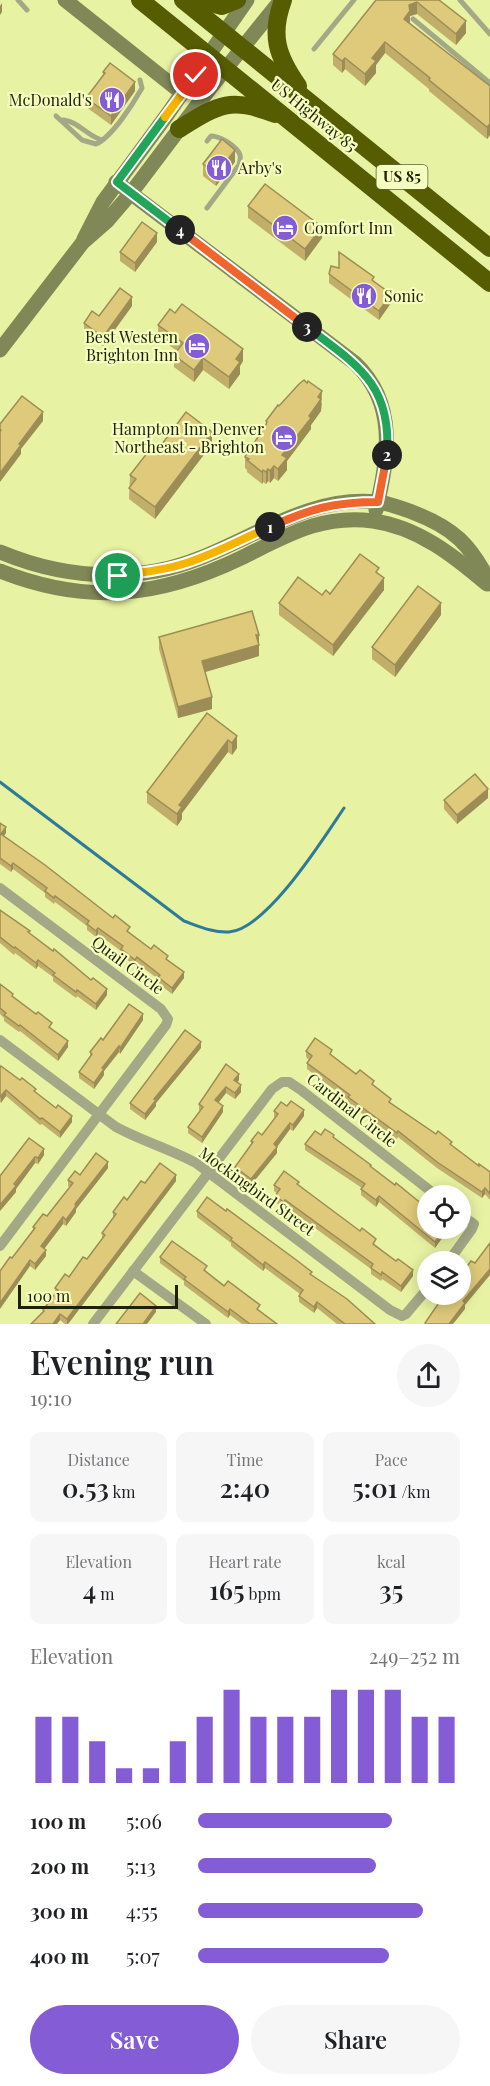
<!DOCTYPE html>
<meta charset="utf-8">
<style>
:root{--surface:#fff;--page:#f6f6f6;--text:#202124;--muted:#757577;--accent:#835cd6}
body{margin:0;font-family:"Playfair Display",serif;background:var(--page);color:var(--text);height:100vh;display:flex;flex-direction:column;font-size:22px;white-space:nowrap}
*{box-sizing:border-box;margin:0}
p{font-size:20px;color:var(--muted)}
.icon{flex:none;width:33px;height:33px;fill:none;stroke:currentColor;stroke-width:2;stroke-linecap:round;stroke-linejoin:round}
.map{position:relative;height:1324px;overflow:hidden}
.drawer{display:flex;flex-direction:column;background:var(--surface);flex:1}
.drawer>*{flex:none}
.tools{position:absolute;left:417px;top:1185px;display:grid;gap:12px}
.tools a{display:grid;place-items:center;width:54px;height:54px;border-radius:50%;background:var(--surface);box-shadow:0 3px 15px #0003;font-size:30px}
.scale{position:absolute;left:18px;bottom:15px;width:160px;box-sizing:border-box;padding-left:6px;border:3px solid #1e2102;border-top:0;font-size:16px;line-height:21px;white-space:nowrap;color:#1e2102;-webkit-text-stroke:4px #f5febf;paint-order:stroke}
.pin{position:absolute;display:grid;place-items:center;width:51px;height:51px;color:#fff;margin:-26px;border:3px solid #fff;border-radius:50%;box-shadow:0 2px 6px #0007}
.km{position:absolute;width:30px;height:30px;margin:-15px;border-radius:50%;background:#222;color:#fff;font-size:16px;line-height:30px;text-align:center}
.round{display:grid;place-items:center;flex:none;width:63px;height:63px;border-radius:32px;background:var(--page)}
.summary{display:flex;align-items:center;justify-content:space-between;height:102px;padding:0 30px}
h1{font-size:33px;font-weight:600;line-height:45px}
.metrics{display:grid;grid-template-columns:repeat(3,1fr);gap:9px;height:102px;padding:6px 30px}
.metrics div{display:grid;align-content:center;border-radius:12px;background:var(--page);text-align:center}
.metrics b{font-size:26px;font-weight:600}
.metrics small{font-size:16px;font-weight:400}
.metrics p{font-size:16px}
.chart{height:168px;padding:12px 30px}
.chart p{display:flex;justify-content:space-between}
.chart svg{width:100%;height:108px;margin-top:6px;stroke:var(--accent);stroke-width:6}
.button{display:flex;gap:12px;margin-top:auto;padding:12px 30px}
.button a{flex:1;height:69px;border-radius:36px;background:var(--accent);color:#fff;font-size:24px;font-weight:600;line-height:69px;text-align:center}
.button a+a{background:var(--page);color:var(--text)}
ul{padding:0 30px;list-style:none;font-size:20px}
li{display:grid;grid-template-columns:96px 72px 1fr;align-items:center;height:45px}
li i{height:15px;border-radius:8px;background:var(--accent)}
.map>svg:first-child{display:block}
</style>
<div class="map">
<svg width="490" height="1324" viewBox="0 0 490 1324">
<rect width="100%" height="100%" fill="#e7f2a2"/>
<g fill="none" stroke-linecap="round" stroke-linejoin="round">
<path stroke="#2d7b97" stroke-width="3" d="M0,782L184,921C198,926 213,933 229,932C267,929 323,839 344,808"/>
<g stroke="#a3a887" stroke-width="5">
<polyline points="18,0 27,10"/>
<polyline points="460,0 490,34"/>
<polyline points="413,19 490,83"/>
<polyline points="314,49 354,0"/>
<path d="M56,116L82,140L96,144C112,137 133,104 142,88L140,80"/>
<path d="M62,120C77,120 88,137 102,140"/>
<path d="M207,141L211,136C220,136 237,146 240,155C241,158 240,161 239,165L207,208"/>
</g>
<g stroke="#a3a887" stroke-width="10">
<polyline points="0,888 161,1009 168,1019 166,1025 0,1246"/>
<path d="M0,1040L116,1127C142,1141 170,1149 196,1163L390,1310L402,1316L406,1314L428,1288"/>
<polyline points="448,1262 472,1229 474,1224 460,1214"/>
<polyline points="133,1271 206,1324"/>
<polyline points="93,1324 272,1089 282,1082 289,1082 301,1090 437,1196"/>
</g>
<g stroke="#818857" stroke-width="15">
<polyline points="65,0 182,93"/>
<path d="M116,182L355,363C398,404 388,458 376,510"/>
<polyline points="84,239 103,202 167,115 247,0"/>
<polyline points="0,350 83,242 107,221 131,193 211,87 281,0"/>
<path d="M0,552C50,573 103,580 156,571C233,557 296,494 377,502C388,503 401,508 412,512C454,528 470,544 490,583"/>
<path d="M0,571C86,605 158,598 241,558C286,536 321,514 373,521C418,527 454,556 487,584"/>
</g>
<g stroke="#565c02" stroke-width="18">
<polyline points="140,0 490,283"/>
<polyline points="183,0 490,248"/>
<polyline points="201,0 222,6 237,0"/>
<path d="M283,0C270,35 277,56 298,86"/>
<path d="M179,129C218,105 230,96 275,114"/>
</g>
</g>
<g fill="#c0ae6a">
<polygon points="376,0 439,0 466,33 456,45 417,14 410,16 410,23 490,86 490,135 487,139 429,91 429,89 385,53 376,65 376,73 365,86 345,69 342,73 333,65 333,54"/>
<polygon points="103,72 135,91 111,125 86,107 86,98 103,76"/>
<polygon points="235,162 216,186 203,176 203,164"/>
<polygon points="248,206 322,238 305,261 248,218"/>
<polygon points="157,242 135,272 120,261 120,252"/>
<polygon points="329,274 374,281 391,303 379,320 329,283"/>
<polygon points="132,306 103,346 84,332 84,323 99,316"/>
<polygon points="158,325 243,361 240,366 240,374 229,389 203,370 194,382 174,367 174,355 177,351 158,337"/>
<polygon points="322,403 321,411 311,425 311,429 287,461 287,470 278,481 274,478 270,483 268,481 266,484 263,482 262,484 247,472 247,470 245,468 245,457 266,425 266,421 279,406"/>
<polygon points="212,444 155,519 129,499 130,475 156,452"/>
<polygon points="379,574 384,590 333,656 279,615 279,603 330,594"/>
<polygon points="441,615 395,677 372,659 372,647"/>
<polygon points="259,635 259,656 205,672 212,709 178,718 159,649 159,637"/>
<polygon points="207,713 237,748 232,755 228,752 182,813 182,819 177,826 147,803 147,792"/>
<polygon points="488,798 457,824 444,809 444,800"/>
<polygon points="0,823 6,833 4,836 130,933 151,949 168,960 184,978 172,994 158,983 158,979 137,963 135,966 121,955 121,951 98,934 96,937 87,930 87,926 55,902 54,904 45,897 45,893 13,869 11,872 0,864"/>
<polygon points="0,910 107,995 96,1010 77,996 76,998 53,981 53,977 38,966 36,969 15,953 14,955 0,943"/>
<polygon points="0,984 13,997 52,1029 68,1047 58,1061 20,1031 19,1032 4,1021 4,1018 0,1014"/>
<polygon points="143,1020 120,1054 119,1052 104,1071 104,1075 94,1089 79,1078 79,1072 90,1057 90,1052 103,1040"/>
<polygon points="201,1048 156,1103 156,1106 145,1120 130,1109 130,1103"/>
<polygon points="306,1051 332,1056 374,1086 391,1103 452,1146 479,1166 490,1172 490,1200 485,1194 482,1198 437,1168 398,1137 397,1139 348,1103 348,1100 307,1069 307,1063 309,1060 306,1057"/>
<polygon points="226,1064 239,1080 237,1083 241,1092 235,1099 226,1093 218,1103 223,1112 202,1143 188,1133 188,1127 200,1111 199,1110 199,1104"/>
<polygon points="0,1068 36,1093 72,1122 60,1138 42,1124 40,1125 6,1096 0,1103"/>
<polygon points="287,1106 304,1116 293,1131 290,1129 277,1147 277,1153 251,1185 235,1173 235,1167 251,1145 251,1141 262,1135 275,1118 274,1117 274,1111"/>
<polygon points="321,1135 334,1138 371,1167 445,1234 435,1248 379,1202 376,1207 361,1195 361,1189 362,1188 305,1150 305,1144"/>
<polygon points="29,1138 44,1155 38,1164 35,1163 16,1189 16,1192 0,1211"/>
<polygon points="108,1168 76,1209 76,1212 66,1226 63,1224 44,1249 46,1256 35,1270 30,1266 12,1258 33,1231 33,1227 47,1216 70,1187 68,1186 68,1180 80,1175"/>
<polygon points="176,1181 68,1324 65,1324 60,1320 57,1324 31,1324 43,1312 43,1310 55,1294 55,1288 87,1259 102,1239 102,1233 113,1218 113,1212 145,1183"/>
<polygon points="274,1185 299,1185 376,1245 413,1276 401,1292 382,1279 381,1281 371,1274 371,1269 285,1206 284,1208 275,1202 275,1196 277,1193 274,1191"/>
<polygon points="197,1211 312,1275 375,1324 337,1324 317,1308 314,1313 299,1302 299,1296 300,1294 265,1268 263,1271 231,1246 231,1243 197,1217"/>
<polygon points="160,1257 207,1272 277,1324 242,1324 230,1315 228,1318 184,1285 184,1281 160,1263"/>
</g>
<g fill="#9c8d56">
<polygon points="417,2 417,14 410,16 410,23 404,31 404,19 409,5"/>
<polygon points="2,3 2,12 0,15 0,6"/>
<polygon points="466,21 466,33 456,45 456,34"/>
<polygon points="385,42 385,53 376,65 376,73 365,86 365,74 372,58"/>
<polygon points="345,58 345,69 342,73 342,61"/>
<polygon points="135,82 135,91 111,125 111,116"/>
<polygon points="490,124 490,135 487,139 487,127"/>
<polygon points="235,150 235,162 216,186 216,175"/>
<polygon points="322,227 322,238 305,261 305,249"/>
<polygon points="157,233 157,242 135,272 135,263"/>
<polygon points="391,294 391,303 379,320 379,311"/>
<polygon points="132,297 132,306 103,346 103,337"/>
<polygon points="243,349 243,361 240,366 240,374 229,389 229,377 236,359"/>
<polygon points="203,358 203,370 194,382 194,370"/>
<polygon points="322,391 321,411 311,425 311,429 287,461 287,470 278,481 278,469 282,455 309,416 318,397"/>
<polygon points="43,412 43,421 21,449 21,454 0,482 0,473 19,444"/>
<polygon points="212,432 212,444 155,519 155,507"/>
<polygon points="274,466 274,478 270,483 270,471"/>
<polygon points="268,469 268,481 266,484 266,472"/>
<polygon points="263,470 263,482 262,484 262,472"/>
<polygon points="384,578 384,590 333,656 333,645"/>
<polygon points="441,603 441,615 395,677 395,665"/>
<polygon points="256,635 259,635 259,656 202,673 202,661"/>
<polygon points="212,697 212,709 178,718 178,707"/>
<polygon points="237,736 237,748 232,755 232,743"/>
<polygon points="228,740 228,752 182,813 182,819 177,826 177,814 179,805"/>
<polygon points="488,789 488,798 457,824 457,815"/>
<polygon points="6,827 6,833 1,840 1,834"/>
<polygon points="13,863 13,869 11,872 11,866"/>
<polygon points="98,928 98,934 96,937 96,931"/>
<polygon points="38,960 38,966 36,969 36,963"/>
<polygon points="184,972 184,978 172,994 172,988"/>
<polygon points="107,989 107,995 96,1010 96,1004"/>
<polygon points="143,1014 143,1020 120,1054 120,1048"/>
<polygon points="68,1041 68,1047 58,1061 58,1055"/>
<polygon points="201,1042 201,1048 156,1103 156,1106 145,1120 145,1114 154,1099"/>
<polygon points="119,1046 119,1052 104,1071 104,1075 94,1089 94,1083 102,1068"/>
<polygon points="239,1074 239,1080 234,1087 234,1080"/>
<polygon points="241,1085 241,1092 235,1099 235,1093"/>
<polygon points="226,1087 226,1093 215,1107 215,1100"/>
<polygon points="6,1090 6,1096 1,1103 1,1097"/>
<polygon points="223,1106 223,1112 202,1143 202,1137"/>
<polygon points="304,1110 304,1116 293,1131 293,1125"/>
<polygon points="72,1116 72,1122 60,1138 60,1132"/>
<polygon points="290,1123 290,1129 274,1151 274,1144"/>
<polygon points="277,1147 277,1153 251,1185 251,1179"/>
<polygon points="44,1149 44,1155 38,1164 38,1158"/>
<polygon points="35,1157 35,1163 16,1189 16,1192 0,1211 0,1205"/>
<polygon points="108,1162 108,1168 76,1209 76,1212 66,1226 66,1220 75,1204"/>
<polygon points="176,1175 176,1181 68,1324 67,1324 67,1319"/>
<polygon points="485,1188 485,1194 482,1198 482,1192"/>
<polygon points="379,1196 379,1202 376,1207 376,1200"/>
<polygon points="63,1217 63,1224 41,1253 41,1246"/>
<polygon points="445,1228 445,1234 435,1248 435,1242"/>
<polygon points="46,1250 46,1256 35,1270 35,1264"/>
<polygon points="30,1260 30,1266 0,1309 0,1303"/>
<polygon points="265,1262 265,1268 263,1271 263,1265"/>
<polygon points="490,1269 490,1275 465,1305 465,1309 453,1324 449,1324 463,1301"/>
<polygon points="413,1270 413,1276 401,1292 401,1286"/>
<polygon points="317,1302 317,1308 314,1313 314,1307"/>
<polygon points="156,1306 156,1312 147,1324 143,1324"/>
<polygon points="230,1309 230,1315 228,1318 228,1312"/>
<polygon points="60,1314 60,1320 57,1324 53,1324"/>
</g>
<g fill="#dfca7b" stroke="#9c8d56" stroke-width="1.5">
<polygon points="376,0 439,0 466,21 456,34 417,2 409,5 410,11 404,19 490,86 490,124 487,127 429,80 430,78 385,42 372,58 376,61 365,74 345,58 342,61 333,54"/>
<polygon points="110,63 135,82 111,116 86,98 105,73 103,72"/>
<polygon points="222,139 235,150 216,175 203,164"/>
<polygon points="265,184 322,227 305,249 248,206"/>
<polygon points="142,222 157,233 135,263 120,252"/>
<polygon points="339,252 374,277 372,280 391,294 379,311 329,274 331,266 339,268"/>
<polygon points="120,288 132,297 103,337 84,323 92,311 99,316"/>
<polygon points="182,304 243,349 236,359 240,362 229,377 203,358 194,370 174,355 183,343 158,325 170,309 175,313"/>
<polygon points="304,380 307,383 308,381 322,391 318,397 321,399 309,416 311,418 282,455 287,458 278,469 274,466 270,471 268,469 266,472 263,470 262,472 247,460 249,459 245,457 247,453 265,427 267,422 266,421 278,405 279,406 299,384"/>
<polygon points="22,396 43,412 19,444 21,445 0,473 0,432 1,430 0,429 0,424"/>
<polygon points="186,412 212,432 155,507 129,488 136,479 130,475 151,448 156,452"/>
<polygon points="360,554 379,568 376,572 384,578 333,645 279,603 298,577 322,595 326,590 330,594"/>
<polygon points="418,586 441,603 395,665 372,647"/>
<polygon points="252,611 259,635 256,635 259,645 202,661 212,697 178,707 159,637"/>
<polygon points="207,713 237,736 232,743 228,740 179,805 182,807 177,814 147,792"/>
<polygon points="475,774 488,789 457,815 444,800"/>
<polygon points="0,823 6,827 1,834 45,865 113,918 115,915 130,927 127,931 151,949 154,945 168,956 166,959 184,972 172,988 158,977 160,975 137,957 135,960 121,949 123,946 98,928 96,931 87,924 89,921 55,896 54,898 45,891 47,888 13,863 11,866 0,858"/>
<polygon points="0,910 30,931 28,932 53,951 54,949 91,980 93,978 107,989 96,1004 77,990 76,992 53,975 55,973 38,960 36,963 15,947 14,948 0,937"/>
<polygon points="0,984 13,994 12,996 36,1014 38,1012 52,1023 49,1027 68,1041 58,1055 20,1025 19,1026 4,1015 6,1013 0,1008"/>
<polygon points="129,1004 143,1014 120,1048 119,1046 102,1068 104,1069 94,1083 79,1072 92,1054 90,1052 101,1038 103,1040"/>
<polygon points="185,1030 201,1042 154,1099 156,1100 145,1114 130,1103"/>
<polygon points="315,1038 332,1050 330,1054 356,1074 360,1070 374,1081 372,1084 391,1099 389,1102 436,1134 438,1131 452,1142 450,1144 479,1166 479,1164 490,1172 490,1194 485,1188 482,1192 437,1162 398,1131 397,1133 348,1097 350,1095 307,1063 312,1056 306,1051"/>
<polygon points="226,1064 239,1074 234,1080 241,1085 235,1093 226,1087 215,1100 223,1106 202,1137 188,1127 203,1107 199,1104"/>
<polygon points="1,1066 20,1080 22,1078 36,1089 34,1091 56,1108 58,1105 72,1116 60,1132 42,1118 40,1119 6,1090 0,1097 0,1068"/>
<polygon points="291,1101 304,1110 293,1125 290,1123 274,1144 277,1147 251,1179 235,1167 253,1142 251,1141 258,1132 262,1135 278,1114 274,1111 281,1102 287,1106"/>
<polygon points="325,1129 334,1135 333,1137 371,1165 370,1166 395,1185 396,1183 428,1209 428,1228 445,1228 435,1242 379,1196 376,1200 361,1189 365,1184 305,1144 315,1131 321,1135"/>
<polygon points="29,1138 44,1149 38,1158 35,1157 14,1184 16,1186 0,1205 0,1176"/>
<polygon points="96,1153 108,1162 75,1204 76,1206 66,1220 63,1217 41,1246 46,1250 35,1264 30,1260 0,1303 0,1271 10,1257 12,1258 35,1228 33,1227 43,1214 47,1216 73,1183 68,1180 75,1171 80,1175"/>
<polygon points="160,1163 176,1175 67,1319 60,1314 53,1324 31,1324 44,1311 43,1310 58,1290 55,1288 65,1274 69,1277 83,1257 87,1259 105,1235 102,1233 116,1214 113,1212 124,1197 127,1200 141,1181 145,1183"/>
<polygon points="284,1171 299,1182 297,1184 360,1231 362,1228 376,1239 373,1244 396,1261 398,1259 413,1270 401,1286 382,1272 381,1275 371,1268 373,1264 285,1200 284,1202 275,1196 280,1189 274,1185"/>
<polygon points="207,1197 226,1211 227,1209 295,1259 312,1272 310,1274 347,1299 375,1324 345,1324 317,1302 314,1307 299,1296 303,1290 265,1262 263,1265 231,1240 232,1238 197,1211"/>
<polygon points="172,1241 207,1266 204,1270 224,1286 228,1281 260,1305 257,1309 277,1324 250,1324 230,1309 228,1312 184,1279 186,1277 160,1257"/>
<polygon points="490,1243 490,1269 463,1301 465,1303 449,1324 426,1324 425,1323 445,1294 460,1294 460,1272 462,1273 471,1261 475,1263"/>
<polygon points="140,1293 156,1306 143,1324 116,1324"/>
</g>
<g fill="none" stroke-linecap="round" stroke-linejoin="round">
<g stroke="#fff" stroke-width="12">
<path id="split-1" d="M118,576C140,572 162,571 183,564C213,555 241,539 270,527"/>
</g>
<g stroke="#fff" stroke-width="12">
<path id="split-2" d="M270,527C309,509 334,502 378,502L387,455"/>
</g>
<g stroke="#fff" stroke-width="12">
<path id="split-3" d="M307,327C357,365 392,384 387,455"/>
</g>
<g stroke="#fff" stroke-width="12">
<polyline id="split-4" points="180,230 307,327"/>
</g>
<g stroke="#fff" stroke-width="12">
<polyline id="split-5" points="165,117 117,182 180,230"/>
</g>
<g stroke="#fff" stroke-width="12">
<polyline id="split-6" points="165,117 196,75"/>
</g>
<use href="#split-1" stroke="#f5b400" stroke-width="8"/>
<use href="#split-2" stroke="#f0652b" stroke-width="8"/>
<use href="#split-3" stroke="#22a559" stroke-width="8"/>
<use href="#split-4" stroke="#f0652b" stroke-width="8"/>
<use href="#split-5" stroke="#22a559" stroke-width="8"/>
<use href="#split-6" stroke="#f5b400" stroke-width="8"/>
</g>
<defs>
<g id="restaurant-disc" transform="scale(1.35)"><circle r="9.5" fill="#835cd6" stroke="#f5febf"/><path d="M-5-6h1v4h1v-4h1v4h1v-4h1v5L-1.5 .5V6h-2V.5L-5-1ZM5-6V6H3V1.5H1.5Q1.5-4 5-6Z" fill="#fff"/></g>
<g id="hotel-disc" transform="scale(1.35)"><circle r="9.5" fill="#835cd6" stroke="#f5febf"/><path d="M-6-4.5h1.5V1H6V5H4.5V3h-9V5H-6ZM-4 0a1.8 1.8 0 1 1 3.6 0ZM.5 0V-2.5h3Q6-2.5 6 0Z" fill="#fff"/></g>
</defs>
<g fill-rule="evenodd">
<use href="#restaurant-disc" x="112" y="100"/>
<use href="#restaurant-disc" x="219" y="168"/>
<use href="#hotel-disc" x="285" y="228"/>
<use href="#restaurant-disc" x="364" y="296"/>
<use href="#hotel-disc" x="197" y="346"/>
<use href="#hotel-disc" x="284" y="438"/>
</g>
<g text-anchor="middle" stroke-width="4.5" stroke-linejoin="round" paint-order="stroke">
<rect fill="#f5febf" stroke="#5e633b" stroke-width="1.5" x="376.5" y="165" width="51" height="24" rx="4.5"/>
<g font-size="15" font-weight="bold" fill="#1e2102">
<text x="402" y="182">US 85</text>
</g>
<g font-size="16" fill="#1e2102" stroke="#f5febf" text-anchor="end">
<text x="92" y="106">McDonald's</text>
<text x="238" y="174" text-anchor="start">Arby's</text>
<text x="304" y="234" text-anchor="start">Comfort Inn</text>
<text x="384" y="302" text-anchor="start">Sonic</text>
<text x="178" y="343">Best Western<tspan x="178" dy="18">Brighton Inn</tspan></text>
<text x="264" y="435">Hampton Inn Denver<tspan x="264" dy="18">Northeast - Brighton</tspan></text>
</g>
<g font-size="16" fill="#1e2102" stroke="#f5febf">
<text transform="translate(314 115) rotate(39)" y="6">US Highway 85</text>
<text transform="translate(128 965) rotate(37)" y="6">Quail Circle</text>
<text transform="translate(352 1110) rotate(38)" y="6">Cardinal Circle</text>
<text transform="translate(257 1191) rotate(36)" y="6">Mockingbird Street</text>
</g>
</g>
</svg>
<div class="tools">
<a><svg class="icon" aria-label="locate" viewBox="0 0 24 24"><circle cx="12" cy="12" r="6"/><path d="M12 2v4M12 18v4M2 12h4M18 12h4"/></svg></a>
<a><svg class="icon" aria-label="layers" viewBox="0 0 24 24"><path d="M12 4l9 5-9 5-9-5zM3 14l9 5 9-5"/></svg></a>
</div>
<div class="scale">100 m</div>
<div class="pin" style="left:118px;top:576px;background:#1e9e55"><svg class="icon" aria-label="arrive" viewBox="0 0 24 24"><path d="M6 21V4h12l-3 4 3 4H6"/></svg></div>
<div class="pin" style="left:196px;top:75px;background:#d93025"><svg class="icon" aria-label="check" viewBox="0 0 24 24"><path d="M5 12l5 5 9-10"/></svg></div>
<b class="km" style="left:270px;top:527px">1</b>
<b class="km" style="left:387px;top:455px">2</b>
<b class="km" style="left:307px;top:327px">3</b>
<b class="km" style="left:180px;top:230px">4</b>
</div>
<section class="drawer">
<div class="summary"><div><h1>Evening run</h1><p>19:10</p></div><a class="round"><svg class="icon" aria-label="share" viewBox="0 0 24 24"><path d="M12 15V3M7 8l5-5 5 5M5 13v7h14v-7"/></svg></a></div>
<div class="metrics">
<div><p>Distance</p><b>0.53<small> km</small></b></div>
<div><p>Time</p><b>2:40</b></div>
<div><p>Pace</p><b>5:01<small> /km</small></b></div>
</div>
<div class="metrics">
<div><p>Elevation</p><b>4<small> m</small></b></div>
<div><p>Heart rate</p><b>165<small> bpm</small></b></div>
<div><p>kcal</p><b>35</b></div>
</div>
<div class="chart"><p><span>Elevation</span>249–252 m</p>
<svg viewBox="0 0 160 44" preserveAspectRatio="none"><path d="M5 44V17M15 44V17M25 44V27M35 44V38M45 44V38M55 44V27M65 44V17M75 44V6M85 44V17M95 44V17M105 44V17M115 44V6M125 44V6M135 44V6M145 44V17M155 44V17"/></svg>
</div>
<ul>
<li><b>100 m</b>5:06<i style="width:74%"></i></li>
<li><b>200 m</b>5:13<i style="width:68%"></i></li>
<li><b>300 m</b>4:55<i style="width:86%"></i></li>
<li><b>400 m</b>5:07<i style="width:73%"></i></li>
</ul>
<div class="button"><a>Save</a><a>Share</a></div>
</section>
